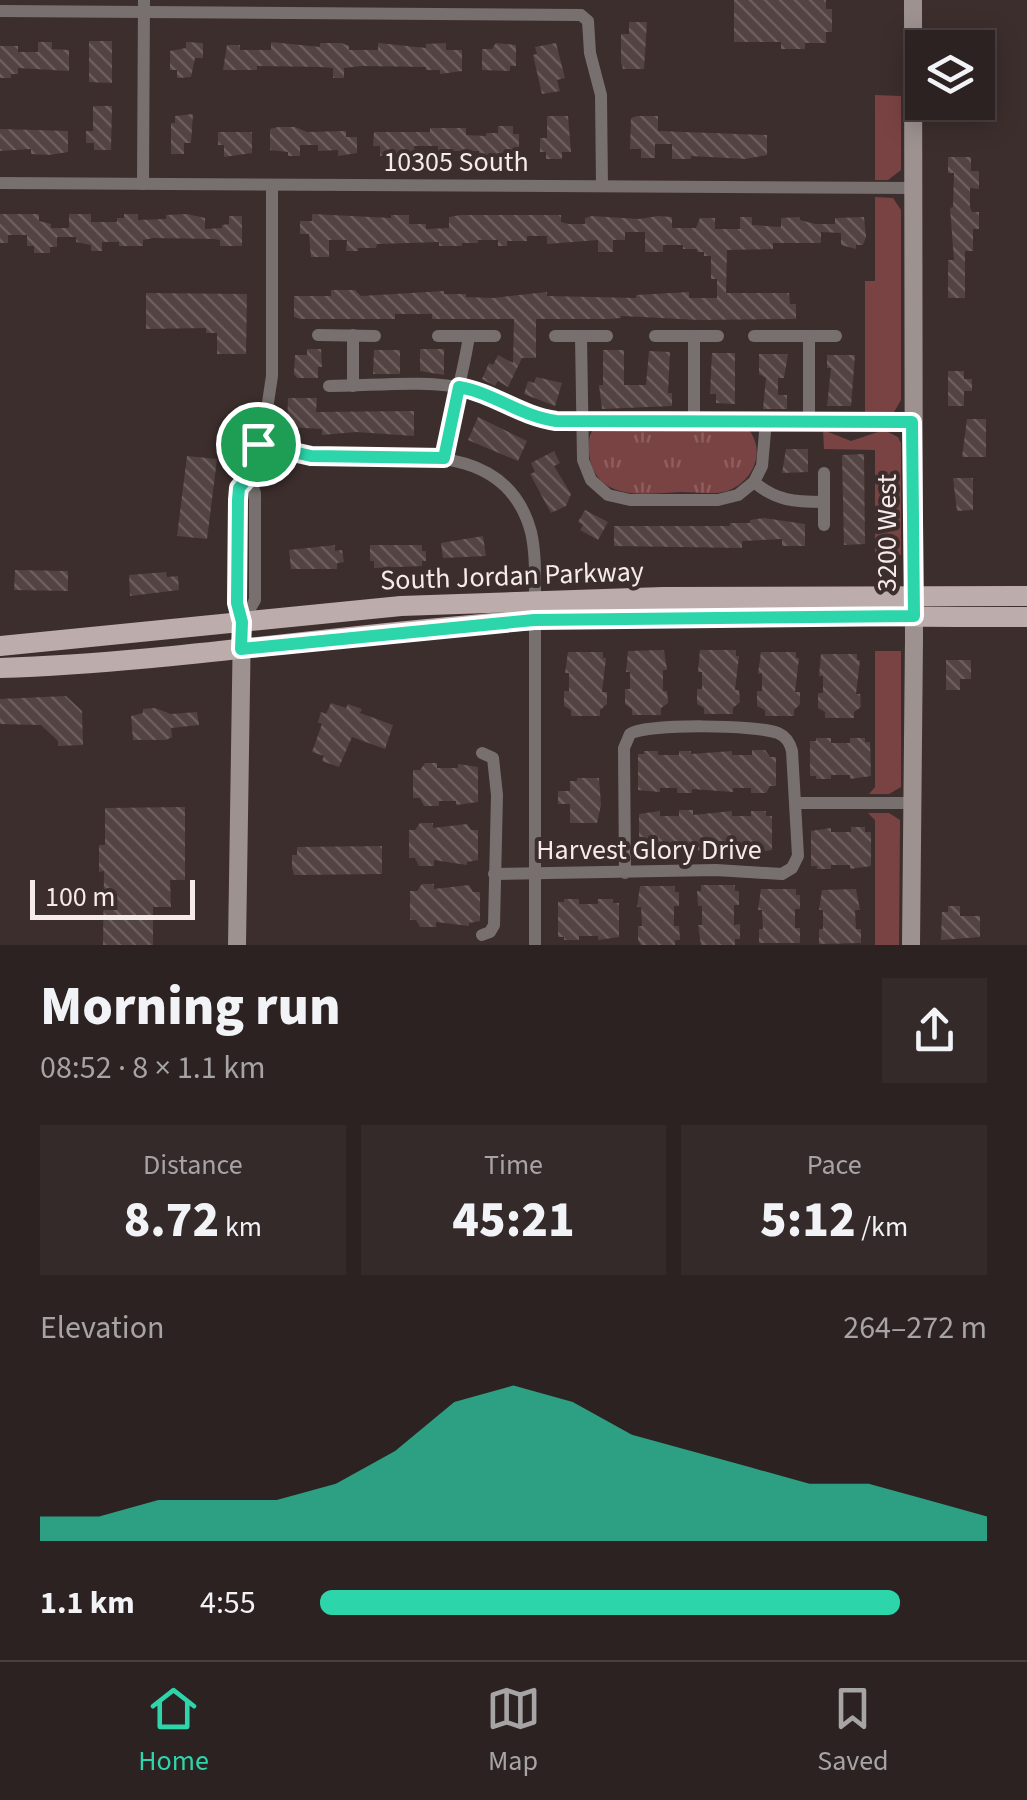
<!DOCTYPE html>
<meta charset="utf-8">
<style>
:root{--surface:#2d2222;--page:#352a2a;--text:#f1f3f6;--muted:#a7a4a5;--line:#483f40;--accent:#2dd5ab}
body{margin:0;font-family:"Source Sans 3",sans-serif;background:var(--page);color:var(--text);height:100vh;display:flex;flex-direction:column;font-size:38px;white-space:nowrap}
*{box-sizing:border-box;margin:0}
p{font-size:32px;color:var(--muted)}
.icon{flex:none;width:55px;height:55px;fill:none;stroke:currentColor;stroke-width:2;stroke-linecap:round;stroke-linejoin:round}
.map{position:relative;height:945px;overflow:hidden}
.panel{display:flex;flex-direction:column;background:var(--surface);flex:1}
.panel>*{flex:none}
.controls{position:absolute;left:905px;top:30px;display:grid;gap:20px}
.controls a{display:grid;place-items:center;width:90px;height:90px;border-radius:0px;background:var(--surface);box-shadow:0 5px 25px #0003,0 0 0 2px var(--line);font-size:50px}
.scale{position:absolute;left:30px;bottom:25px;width:165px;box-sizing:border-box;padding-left:10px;border:5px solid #f5ebea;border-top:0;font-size:28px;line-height:35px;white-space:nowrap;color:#f5ebea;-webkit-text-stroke:8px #3c2e2d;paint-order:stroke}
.pin{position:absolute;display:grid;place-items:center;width:85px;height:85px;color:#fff;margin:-42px;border:5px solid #fff;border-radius:50%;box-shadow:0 2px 10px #0007}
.round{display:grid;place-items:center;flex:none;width:105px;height:105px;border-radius:0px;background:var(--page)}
.overview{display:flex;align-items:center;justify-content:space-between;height:170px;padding:0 40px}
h1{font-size:55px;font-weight:800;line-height:75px}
.stats{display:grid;grid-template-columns:repeat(3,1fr);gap:15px;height:170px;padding:10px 40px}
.stats div{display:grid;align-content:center;border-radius:0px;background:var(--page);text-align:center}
.stats b{font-size:50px;font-weight:800}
.stats small{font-size:28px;font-weight:400}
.stats p{font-size:28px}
.chart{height:280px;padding:20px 40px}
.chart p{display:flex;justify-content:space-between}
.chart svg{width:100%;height:180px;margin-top:10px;fill:var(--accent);opacity:.7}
ul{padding:0 40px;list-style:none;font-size:32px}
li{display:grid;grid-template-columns:160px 120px 1fr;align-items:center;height:75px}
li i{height:25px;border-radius:12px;background:var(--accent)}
.dock{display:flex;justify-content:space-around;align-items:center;height:140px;border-top:2px solid var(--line);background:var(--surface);font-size:28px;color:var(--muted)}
.dock a{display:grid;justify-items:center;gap:5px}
.dock .current{color:var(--accent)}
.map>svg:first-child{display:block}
</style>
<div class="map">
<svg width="1027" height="945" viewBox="0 0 1027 945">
<defs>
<pattern id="park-tufts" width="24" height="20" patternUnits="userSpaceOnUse" patternTransform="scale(2.5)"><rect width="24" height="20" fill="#7a4343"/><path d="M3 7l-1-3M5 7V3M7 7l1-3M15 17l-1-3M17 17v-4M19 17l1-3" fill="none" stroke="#8e5e5e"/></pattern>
<pattern id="building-back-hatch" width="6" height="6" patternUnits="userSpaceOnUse" patternTransform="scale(2.5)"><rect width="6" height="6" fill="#534443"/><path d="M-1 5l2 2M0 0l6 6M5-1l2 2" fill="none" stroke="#6c5f5e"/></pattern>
</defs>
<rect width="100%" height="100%" fill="#3c2e2d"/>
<g fill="#7a4343">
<polygon points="875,95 901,96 901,170 888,180 875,180"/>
<polygon points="875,197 893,198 901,210 901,400 894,412 865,414 865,281 875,281"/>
<polygon points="823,430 851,441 884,430 898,437 901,443 901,555 875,555 875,450 824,449"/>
<polygon points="875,651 901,651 901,787 889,794 869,794 875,787"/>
<polygon points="868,813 889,813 900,820 899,945 875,945 875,820"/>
</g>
<path fill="url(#park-tufts)" d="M593,429L749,430C766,452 753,482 727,491C714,495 695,492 681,492C651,493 605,502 592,466C588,455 587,440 593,429Z"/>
<g fill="url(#building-back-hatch)">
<polygon points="734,0 826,0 826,9 832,9 832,32 826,32 826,43 805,43 805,49 781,49 781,42 734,42"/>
<polygon points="629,22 647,22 644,69 623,69 621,62 621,34 629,34"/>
<polygon points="89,41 112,41 112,83 89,82"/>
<polygon points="38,42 52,42 52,49 69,50 69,71 18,68 18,74 11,74 11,78 0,78 0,46 18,46 18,52 38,52"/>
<polygon points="186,42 203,43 203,58 195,58 191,77 177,78 177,70 170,70 170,51 186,48"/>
<polygon points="271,42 320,47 320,43 341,43 349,46 349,50 378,50 378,43 426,48 426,44 446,43 446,50 462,50 462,71 440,74 440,70 426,70 426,67 362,66 344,68 344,78 333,78 333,68 320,67 257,66 257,70 223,70 227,45 240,45 240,50 271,50"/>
<polygon points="496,43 516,45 516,66 510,66 510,71 482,70 482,49 492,49"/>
<polygon points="556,43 565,78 557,80 560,91 542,94 533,55 537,54 535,47"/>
<polygon points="93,106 112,106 111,150 94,150 94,143 86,143 86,131 93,131"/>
<polygon points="193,114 191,143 184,143 184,154 171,154 171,123 175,123 175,116"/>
<polygon points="547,116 568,116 571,152 562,152 562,159 546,159 546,152 540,152 540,138 547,138"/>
<polygon points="637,116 658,116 658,131 767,135 767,155 745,159 691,156 691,159 672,159 672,144 655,144 655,158 641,158 641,149 630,149 631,118"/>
<polygon points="498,126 513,126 513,134 519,134 519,155 479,158 479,151 453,151 453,156 438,157 438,146 414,146 414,152 380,156 380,146 373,146 374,132 430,132 430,128 466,128 466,135 486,136 486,133 498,133"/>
<polygon points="278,127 295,127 307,132 346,131 346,137 357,137 357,153 338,156 338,150 318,151 318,145 300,145 300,156 288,156 288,152 270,150 270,129"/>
<polygon points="0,129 68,131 68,152 49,155 31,154 31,149 0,151"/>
<polygon points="218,132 252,132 252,153 224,157 224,145 218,145"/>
<polygon points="948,157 971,157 971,171 979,171 979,189 970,188 970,207 972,212 979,212 979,229 973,229 973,251 965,251 965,298 948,298 948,260 954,260 950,208 953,207 954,173 948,173"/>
<polygon points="0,214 39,214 39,221 51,224 51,228 69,228 69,214 91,214 91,222 117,222 117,218 124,218 124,214 138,214 138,220 166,219 166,215 187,214 205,218 205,229 222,228 222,225 229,224 229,216 242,216 242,246 220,246 220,240 215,239 153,238 143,240 143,246 119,246 119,242 102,242 102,251 91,251 91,245 76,242 76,237 57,237 57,247 50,247 50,253 34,253 34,246 27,246 27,235 8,235 8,243 0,243"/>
<polygon points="312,214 391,218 391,215 409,215 409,224 426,224 426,229 449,228 449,217 460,215 561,215 561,222 568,224 585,224 585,218 592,216 639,219 658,216 672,217 672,228 696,228 700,218 715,218 715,229 740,229 740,217 752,217 752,225 781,227 781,218 800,217 800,220 815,224 835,224 835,218 864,217 866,237 863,245 856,245 856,249 841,245 841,233 821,232 821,243 773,243 773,249 727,250 726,293 789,293 790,304 796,304 796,319 699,320 621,316 621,318 611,319 536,319 536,358 522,358 508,387 498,381 495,386 482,379 489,363 493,365 498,355 513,363 514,319 432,319 432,314 395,314 395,319 300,319 294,317 294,296 331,296 331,290 355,290 361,296 444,291 444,294 466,294 466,297 493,298 547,292 547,296 636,298 636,295 689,292 689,298 717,298 717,279 711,279 711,256 704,256 704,252 697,252 697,249 683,249 683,245 663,245 663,252 645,252 645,232 625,232 625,240 613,240 613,252 598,252 598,240 547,244 547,236 527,236 527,241 507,241 507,246 498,246 498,240 478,240 478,243 462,243 462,246 439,246 439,242 377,244 376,248 358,248 358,251 346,251 347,240 329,240 329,257 311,257 309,234 300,234 300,221 312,221"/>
<polygon points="146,293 247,294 246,354 217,354 217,333 206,333 206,328 146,329"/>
<polygon points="307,349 321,349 322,367 318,367 318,378 297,378 294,374 295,355 307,355"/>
<polygon points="420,349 444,349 444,375 420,371"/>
<polygon points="374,350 400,350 400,374 373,374"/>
<polygon points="603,350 624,350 624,385 646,385 649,351 670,352 668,393 672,393 672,406 602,409 599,385 603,385"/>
<polygon points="712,353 735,353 735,404 716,403 716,394 710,394"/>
<polygon points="759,354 788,354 784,378 778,378 778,395 787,395 787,409 763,409 766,378 759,374"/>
<polygon points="827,355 855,355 851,406 827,406 831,368 827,368"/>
<polygon points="948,371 964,371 964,379 972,379 972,391 964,391 964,406 948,406"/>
<polygon points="536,377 562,383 555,406 524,394 528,381 534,383"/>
<polygon points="288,398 317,398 316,412 414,411 414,436 356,432 322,435 322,429 287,427"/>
<polygon points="478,417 527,441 518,461 468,440"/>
<polygon points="967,419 986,419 986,457 962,457"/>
<polygon points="786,449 808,449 808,472 782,473"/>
<polygon points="554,451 560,463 554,466 571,494 566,506 551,513 530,474 535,472 531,463"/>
<polygon points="864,454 865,544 844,545 842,455"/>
<polygon points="187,456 217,459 207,539 177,536"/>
<polygon points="953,478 973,478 973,510 957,511"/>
<polygon points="585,510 608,522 598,540 580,530 583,525 578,522"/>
<polygon points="764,518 805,524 805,546 782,546 782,539 742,541 742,548 614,546 614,526 730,526 730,523 750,523 750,520"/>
<polygon points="483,536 486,556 443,558 441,543"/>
<polygon points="335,545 335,551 342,550 344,562 337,563 337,569 291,569 289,550"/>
<polygon points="370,545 422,545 422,551 426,551 426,561 422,561 422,566 374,568 374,561 370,561"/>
<polygon points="15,570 68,571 68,591 14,590"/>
<polygon points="166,572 167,577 178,576 179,590 130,596 129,575"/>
<polygon points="664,650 667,670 663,670 663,691 667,691 668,703 661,708 661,715 632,715 632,709 625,704 625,689 630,689 630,672 626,672 628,651"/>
<polygon points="700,650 736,650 736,656 739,656 735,690 739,690 740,702 733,708 733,714 704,714 704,708 697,704 697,689 702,689 702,672 698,672"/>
<polygon points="568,652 603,652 603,658 606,658 602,692 607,692 607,704 600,710 600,716 571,716 571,710 564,706 564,691 569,691 569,673 565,673"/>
<polygon points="761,652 796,652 796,658 799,658 795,692 800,692 800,704 794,710 794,716 765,716 765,710 757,706 757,691 762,691 762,673 758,674"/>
<polygon points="821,654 857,654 857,660 860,660 856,694 860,694 861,707 854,712 854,718 825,718 825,712 818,708 818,693 823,693 823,676 819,676"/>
<polygon points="946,660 971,660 971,679 960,679 960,690 946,690"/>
<polygon points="66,696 82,711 83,745 58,746 58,741 41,725 0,724 0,699"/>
<polygon points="331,703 346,708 348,704 362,709 360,713 393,725 385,749 352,737 339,767 322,761 324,756 312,752 322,724 318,722 321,712 326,714"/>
<polygon points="155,708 171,714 197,712 199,725 171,728 172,737 166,740 133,740 131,716 143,713 143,709"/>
<polygon points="816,738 831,738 831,743 850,743 850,738 865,738 865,742 870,742 871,776 850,779 850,775 831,775 831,779 816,779 816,776 810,776 810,741 816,741"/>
<polygon points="752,750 765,750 770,757 776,757 776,786 770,786 766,793 751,793 751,788 733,788 733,792 692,789 692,793 677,793 677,788 660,788 660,792 638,790 638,754 644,754 644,751 658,751 658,755 679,755 679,751 691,751 691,754 732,751 732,755 752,755"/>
<polygon points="425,763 437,763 437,768 458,768 458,764 478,767 478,802 456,805 456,801 439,801 439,806 424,806 420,798 413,798 413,770 420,770"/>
<polygon points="577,778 599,778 601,805 597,823 570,823 570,804 558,804 558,791 570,791 570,781 577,781"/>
<polygon points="185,807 185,880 170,880 171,907 153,907 153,945 103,945 104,871 99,872 99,845 105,845 105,808"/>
<polygon points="679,810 693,810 693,815 732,811 732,816 751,816 751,811 766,811 766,816 772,816 772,850 751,853 751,849 732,849 732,853 718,853 718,849 712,849 679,852 679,848 659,848 659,852 645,852 645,849 639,849 639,814 660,811 660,816 679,816"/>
<polygon points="420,823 433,823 433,828 467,824 471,830 478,830 478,860 467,862 467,865 434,860 434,866 419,866 415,858 409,858 409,830 415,830"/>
<polygon points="851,827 865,827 865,832 871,832 871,866 850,869 850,865 831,865 831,869 817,869 817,866 811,866 811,831 831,828 831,832 851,832"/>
<polygon points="382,846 382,874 294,875 292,867 292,855 297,855 297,847"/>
<polygon points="422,884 434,884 434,889 469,885 473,892 480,892 480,921 469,923 469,926 436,922 436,927 420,927 416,920 410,920 410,891 417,891"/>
<polygon points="701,885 735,885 735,891 739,891 739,905 734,905 734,925 740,924 740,939 735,939 735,945 701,945 698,925 702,925 702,906 698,906 697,891 701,891"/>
<polygon points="640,886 675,886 675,892 679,892 679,906 674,906 674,926 679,926 680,940 675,940 675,945 641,945 638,940 638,926 642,926 641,907 637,907"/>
<polygon points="761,889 796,889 796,895 800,895 800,909 795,909 795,928 800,928 800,943 759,943 759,929 763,929 762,910 758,910"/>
<polygon points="856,889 860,910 855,910 856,929 861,929 861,943 819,944 819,929 823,929 823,910 819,910 822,890"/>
<polygon points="564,899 579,899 579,904 598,904 598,899 613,899 613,903 619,903 619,937 598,940 598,936 579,936 579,940 564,940 564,937 558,937 558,902 564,902"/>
<polygon points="948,906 960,906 960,916 980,916 980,937 941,940 942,912 948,912"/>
</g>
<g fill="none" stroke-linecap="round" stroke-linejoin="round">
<g stroke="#77706f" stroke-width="12">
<polyline points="0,11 581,15 588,21 590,53 601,95 602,186"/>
<polyline points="0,183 912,188"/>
<polyline points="143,184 144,0"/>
<polyline points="318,335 375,336"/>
<polyline points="438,336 495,336"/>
<polyline points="555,336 607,336"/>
<polyline points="581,336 583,460 591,480 608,495 630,500 718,500 738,495 754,482 762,466 766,421"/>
<polyline points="655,336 718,336"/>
<polyline points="694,336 694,421"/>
<polyline points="754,336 836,336"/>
<polyline points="809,336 809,421"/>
<path d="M329,386C374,386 425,379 469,389C500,395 522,417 556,421L912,422"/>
<polyline points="353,386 353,335"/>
<path d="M258,443C278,449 298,455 318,456C393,460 505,434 531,532C536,554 535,578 535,601"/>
<path d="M443,458C450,416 463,377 469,336"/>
<path d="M754,482C776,501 795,502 824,502"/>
<polyline points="824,525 824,473"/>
<polyline points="535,620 535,945"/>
<polyline points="242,622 237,603 238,494 249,478 267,409 272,376 272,185"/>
<polyline points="242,622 255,600 255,493 249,478"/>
<polyline points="482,753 493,758 497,795 494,925 490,932 482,935"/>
<polyline points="796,803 912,803"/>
<path d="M494,874L716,870L782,874L792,868L798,856L792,751C790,743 787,737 778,733C757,725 648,723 630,734L624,748L625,873"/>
</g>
<g stroke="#9e9291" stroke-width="18">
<polyline points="237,945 242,622"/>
<polyline points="911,945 914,639 913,0"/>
</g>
<g stroke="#bcacac" stroke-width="20">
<polyline points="0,646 401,606 663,597 1027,596"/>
<path d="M0,668C179,662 356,631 535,620C699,610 863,618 1027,617"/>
</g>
</g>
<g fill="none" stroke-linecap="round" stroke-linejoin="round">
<g stroke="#fff" stroke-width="20">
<path id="route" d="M459,387C494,393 520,416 556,421L912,422L914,616L534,620L241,649L242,622L237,603L238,500L239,488L248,478L258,444L311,456L444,458Z"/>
</g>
<use href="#route" stroke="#2dd5ab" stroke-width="12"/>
</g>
<g text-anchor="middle" stroke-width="8" stroke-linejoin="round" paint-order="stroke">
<g font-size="28" fill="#f5ebea" stroke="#3c2e2d">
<text x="456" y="171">10305 South</text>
<text transform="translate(886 533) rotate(-90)" y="10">3200 West</text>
<text transform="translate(512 575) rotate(-2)" y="10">South Jordan Parkway</text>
<text x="649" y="859">Harvest Glory Drive</text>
</g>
</g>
</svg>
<div class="controls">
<a><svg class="icon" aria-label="layers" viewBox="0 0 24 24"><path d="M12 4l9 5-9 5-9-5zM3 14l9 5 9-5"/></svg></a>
</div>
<div class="scale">100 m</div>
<div class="pin" style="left:258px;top:444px;background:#1e9e55"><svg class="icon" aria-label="arrive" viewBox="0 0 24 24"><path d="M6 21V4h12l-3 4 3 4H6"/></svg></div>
</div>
<section class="panel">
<div class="overview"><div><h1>Morning run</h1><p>08:52 · 8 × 1.1 km</p></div><a class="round"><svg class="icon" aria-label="share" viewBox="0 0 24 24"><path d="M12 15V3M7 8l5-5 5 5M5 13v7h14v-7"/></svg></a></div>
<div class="stats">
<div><p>Distance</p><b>8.72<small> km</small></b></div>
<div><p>Time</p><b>45:21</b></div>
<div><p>Pace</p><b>5:12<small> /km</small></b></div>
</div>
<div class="chart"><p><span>Elevation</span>264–272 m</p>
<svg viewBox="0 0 160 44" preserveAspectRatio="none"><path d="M0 44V38L10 38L20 34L30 34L40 34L50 30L60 22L70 10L80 6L90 10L100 18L110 22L120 26L130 30L140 30L150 34L160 38V44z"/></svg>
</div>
<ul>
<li><b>1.1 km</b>4:55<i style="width:87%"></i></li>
</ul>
</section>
<nav class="dock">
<a class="current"><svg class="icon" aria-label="home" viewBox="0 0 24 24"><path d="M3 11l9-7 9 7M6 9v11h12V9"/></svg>Home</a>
<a><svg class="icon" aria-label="map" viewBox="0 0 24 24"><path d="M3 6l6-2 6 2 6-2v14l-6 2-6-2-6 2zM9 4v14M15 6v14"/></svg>Map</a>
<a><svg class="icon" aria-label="saved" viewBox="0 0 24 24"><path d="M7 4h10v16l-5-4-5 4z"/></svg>Saved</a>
</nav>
